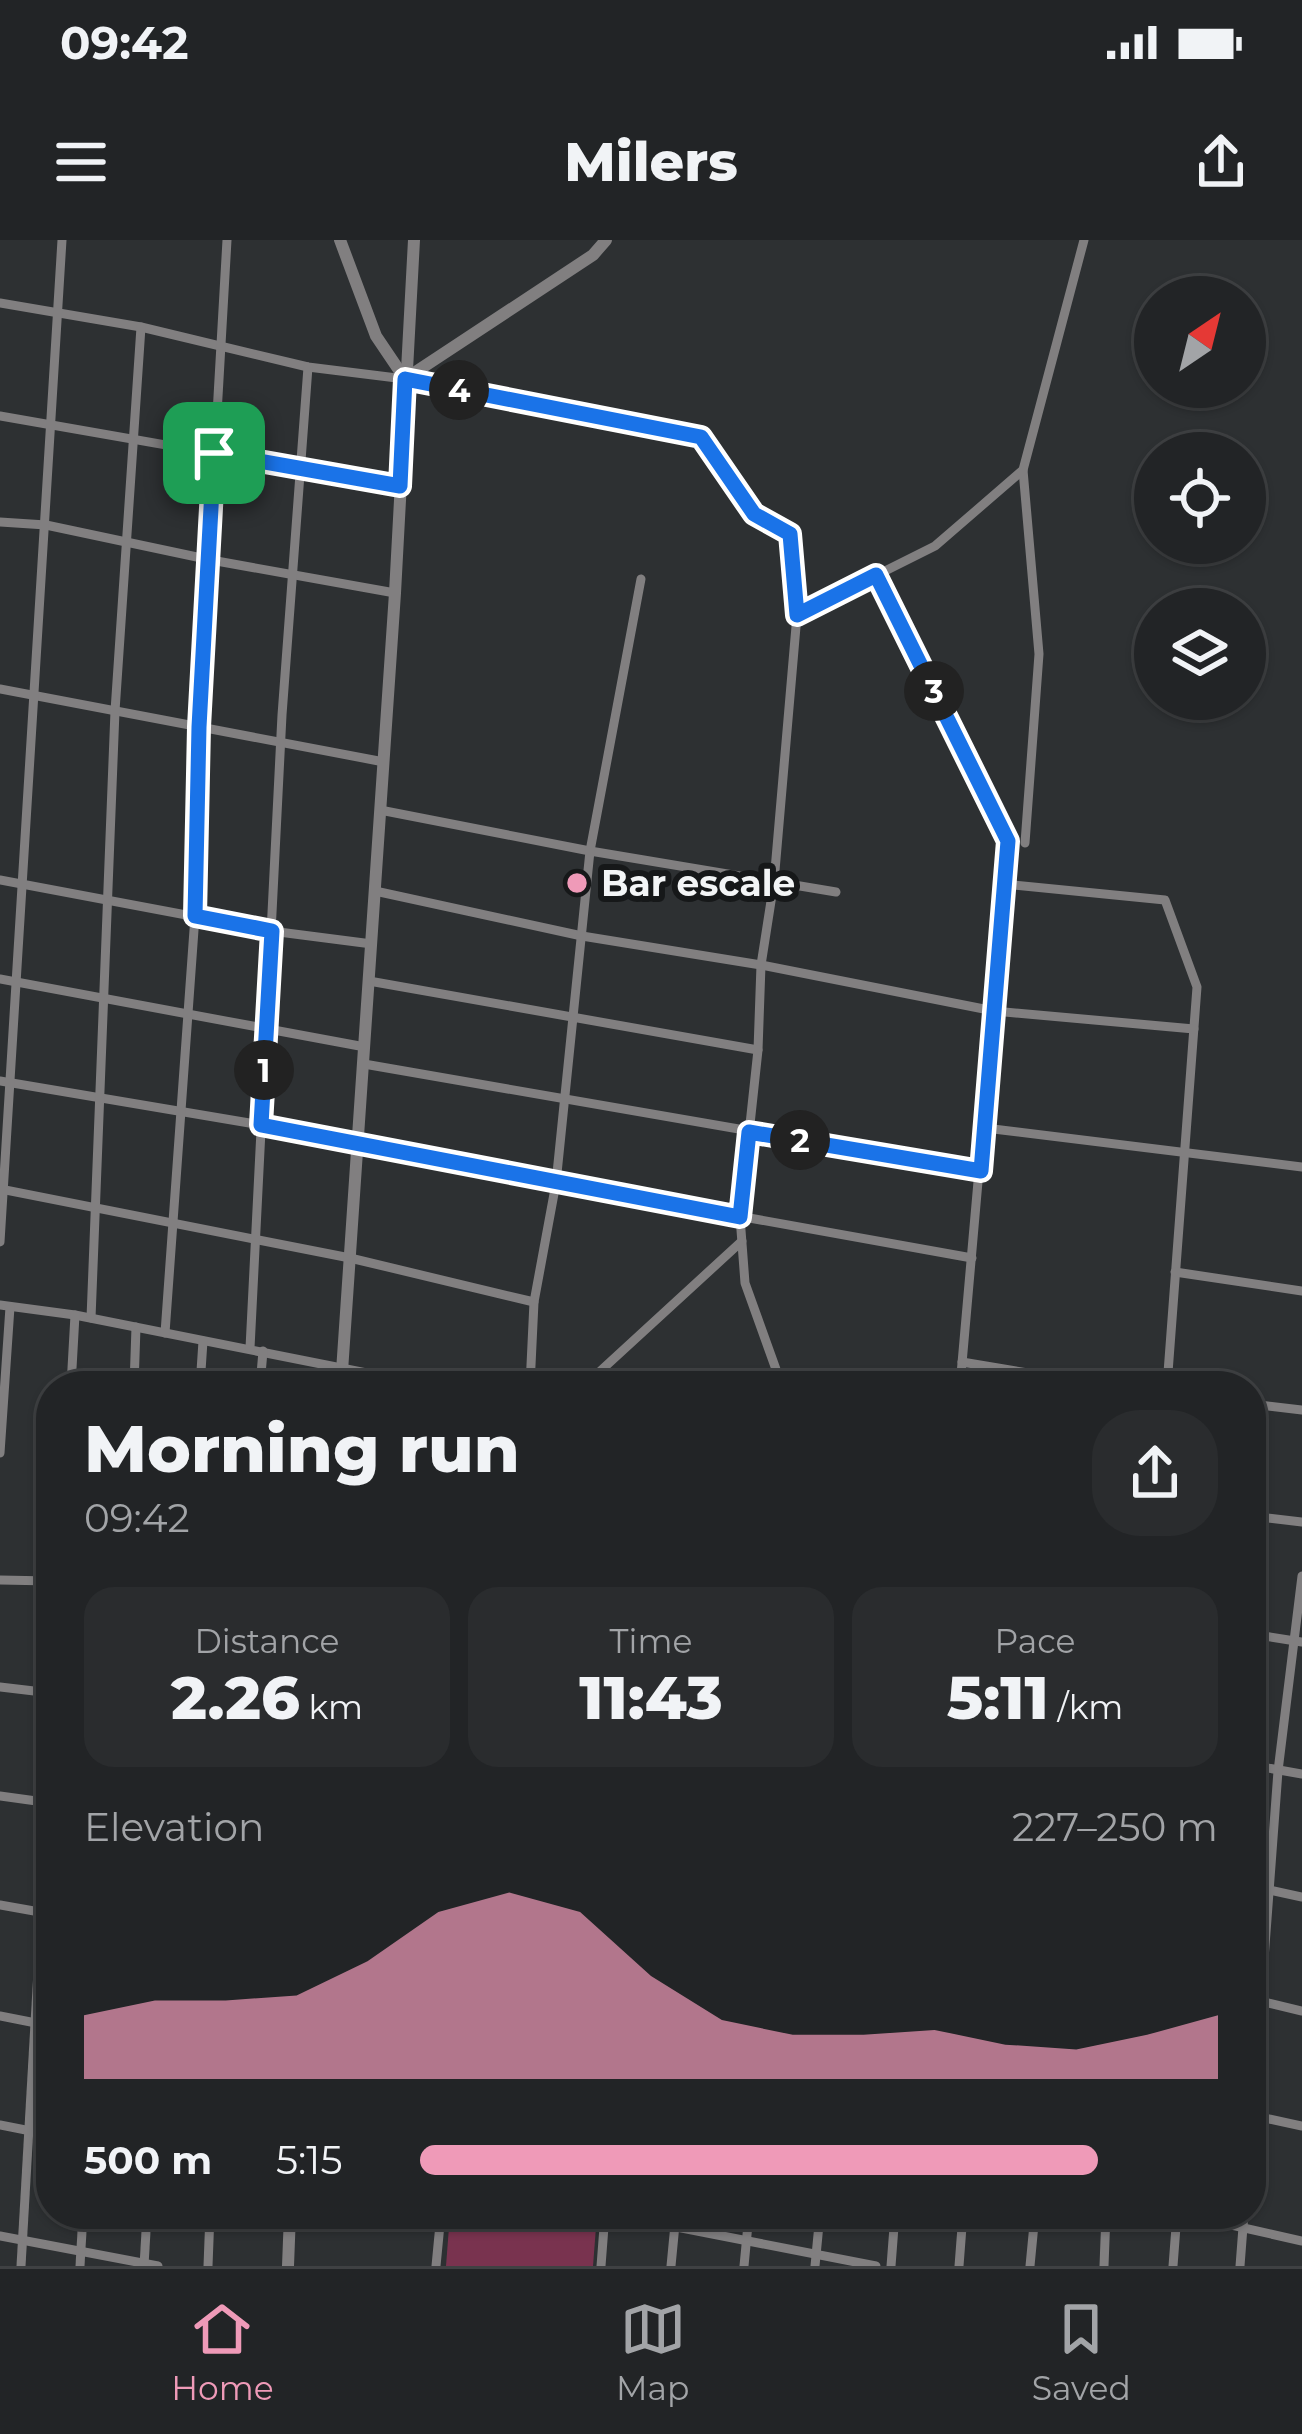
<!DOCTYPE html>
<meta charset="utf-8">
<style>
:root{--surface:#222426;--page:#2a2c2e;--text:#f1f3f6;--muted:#a2a4a7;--line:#3f4143;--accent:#ef9ab8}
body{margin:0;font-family:Montserrat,sans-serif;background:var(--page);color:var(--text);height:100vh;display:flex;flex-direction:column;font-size:45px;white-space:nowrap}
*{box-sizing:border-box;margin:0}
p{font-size:39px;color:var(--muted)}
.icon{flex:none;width:66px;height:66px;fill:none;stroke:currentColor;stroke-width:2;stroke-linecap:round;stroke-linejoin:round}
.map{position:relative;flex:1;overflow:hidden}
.panel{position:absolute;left:36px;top:1131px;width:1230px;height:858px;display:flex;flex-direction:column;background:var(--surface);border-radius:48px;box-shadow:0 3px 9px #0004,0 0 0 3px var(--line)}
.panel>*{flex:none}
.needle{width:78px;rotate:35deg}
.fabs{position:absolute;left:1134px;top:36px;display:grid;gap:24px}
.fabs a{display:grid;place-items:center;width:132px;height:132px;border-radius:50%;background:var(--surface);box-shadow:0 3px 9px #0004,0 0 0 3px var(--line);font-size:60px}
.pin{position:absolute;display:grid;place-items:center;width:102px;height:102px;color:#fff;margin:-51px;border-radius:24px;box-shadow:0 6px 18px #0006}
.km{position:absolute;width:60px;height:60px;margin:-30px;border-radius:50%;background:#222;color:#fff;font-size:33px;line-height:60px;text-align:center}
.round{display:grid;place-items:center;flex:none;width:126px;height:126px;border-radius:48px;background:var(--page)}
.summary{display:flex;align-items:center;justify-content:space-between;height:204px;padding:0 48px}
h1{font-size:66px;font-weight:800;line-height:90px}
.stats{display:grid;grid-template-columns:repeat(3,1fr);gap:18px;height:204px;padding:12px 48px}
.stats div{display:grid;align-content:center;border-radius:30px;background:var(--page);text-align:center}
.stats b{font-size:60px;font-weight:800}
.stats small{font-size:33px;font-weight:400}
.stats p{font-size:33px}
.chart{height:336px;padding:24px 48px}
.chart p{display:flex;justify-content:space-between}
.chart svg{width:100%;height:216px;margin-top:12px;fill:var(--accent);opacity:.7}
ul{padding:0 48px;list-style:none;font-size:39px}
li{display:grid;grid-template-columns:192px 144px 1fr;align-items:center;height:90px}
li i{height:30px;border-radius:15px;background:var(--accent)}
.status{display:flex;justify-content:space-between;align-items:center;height:84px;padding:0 60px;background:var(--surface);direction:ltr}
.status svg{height:33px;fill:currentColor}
header{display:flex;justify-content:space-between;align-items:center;height:156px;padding:0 48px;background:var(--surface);font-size:54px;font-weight:800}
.tabs{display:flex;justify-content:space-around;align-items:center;height:168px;border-top:3px solid var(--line);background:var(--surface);font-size:33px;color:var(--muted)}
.tabs a{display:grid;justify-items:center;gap:6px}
.tabs .active{color:var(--accent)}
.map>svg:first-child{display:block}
</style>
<div class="status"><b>09:42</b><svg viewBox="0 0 49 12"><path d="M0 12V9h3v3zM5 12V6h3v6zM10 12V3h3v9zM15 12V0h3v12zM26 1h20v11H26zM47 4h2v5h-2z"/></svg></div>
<header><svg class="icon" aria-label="menu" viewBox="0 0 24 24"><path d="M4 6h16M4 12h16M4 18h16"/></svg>Milers<svg class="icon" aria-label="share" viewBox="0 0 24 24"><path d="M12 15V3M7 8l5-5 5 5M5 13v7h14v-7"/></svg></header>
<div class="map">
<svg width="1302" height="2026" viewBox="0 0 1302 2026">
<rect width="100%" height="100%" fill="#2d3032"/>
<polygon fill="#79334f" points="450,1974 597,1974 593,2026 446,2026"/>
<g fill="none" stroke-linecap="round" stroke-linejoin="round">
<g stroke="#817f80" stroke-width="9">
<polyline points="0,63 141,87 308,127 405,139 701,197 754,275 791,294 797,375 774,642 761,725 758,810 740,977 745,1043 782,1146"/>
<polyline points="0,176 400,246"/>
<polyline points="1023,230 1039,414 1025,603"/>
<polyline points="0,282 46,285 211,320 395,353"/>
<polyline points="876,335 1008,601 960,1146"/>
<polyline points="797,375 935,306 1023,230 1084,0"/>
<polyline points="0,449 384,522"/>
<polyline points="380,570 590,611 836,652"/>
<polyline points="0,640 271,691 372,704"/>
<polyline points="1004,644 1165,660 1197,747 1167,1146"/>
<polyline points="375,651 582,696 761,725 994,771 1194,789"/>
<polyline points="0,739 365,807"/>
<polyline points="369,741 758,810"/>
<polyline points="364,824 981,931"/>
<polyline points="0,841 261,885 471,928 972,1018"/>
<polyline points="985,888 1302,927"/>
<polyline points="0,949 350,1018 534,1062"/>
<polyline points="0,1002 62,0"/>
<polyline points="1175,1032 1302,1051"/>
<polyline points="0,1065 75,1075 432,1146"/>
<polyline points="91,1078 115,471 141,87"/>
<polyline points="165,1093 195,676 199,487 227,0"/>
<polyline points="250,1108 282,475 308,127"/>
<polyline points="962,1122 1107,1146"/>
<polyline points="71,1146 75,1075"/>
<polyline points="134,1146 136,1087"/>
<polyline points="200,1146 203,1101"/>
<polyline points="260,1146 263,1111"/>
<polyline points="530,1146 534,1062 556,943 590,611 641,339"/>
<polyline points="584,1146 742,1001"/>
<polyline points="1251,1164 1302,1170"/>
<polyline points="0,1213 10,1067"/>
<polyline points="1251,1276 1302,1282"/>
<polyline points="0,1340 51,1341"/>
<polyline points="1251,1394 1302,1402"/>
<polyline points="0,1447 51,1453"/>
<polyline points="1251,1525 1302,1534"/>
<polyline points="0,1556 51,1563"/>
<polyline points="1251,1646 1302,1657"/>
<polyline points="0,1665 51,1674"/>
<polyline points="1251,1759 1302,1771"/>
<polyline points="0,1776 51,1786"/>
<polyline points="1251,1875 1302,1886"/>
<polyline points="0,1885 51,1895"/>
<polyline points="1251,1894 1278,1531 1302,1336"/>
<polyline points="610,1974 876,2026"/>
<polyline points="1182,1974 1302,2001"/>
<polyline points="0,1996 158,2026"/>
<polyline points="21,2026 51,1506"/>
<polyline points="80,2026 83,1974"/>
<polyline points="144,2026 147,1974"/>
<polyline points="208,2026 210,1974"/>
<polyline points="436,2026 441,1974"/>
<polyline points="601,2026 605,1974"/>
<polyline points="671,2026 676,1974"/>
<polyline points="744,2026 749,1974"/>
<polyline points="815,2026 820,1974"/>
<polyline points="891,2026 895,1974"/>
<polyline points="959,2026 963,1974"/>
<polyline points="1030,2026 1035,1974"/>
<polyline points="1104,2026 1106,1974"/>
<polyline points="1173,2026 1177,1974"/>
<polyline points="1240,2026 1244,1974"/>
</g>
<g stroke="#817f80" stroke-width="12">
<polyline points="340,0 376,96 405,139"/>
<polyline points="405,139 593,15 606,0"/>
<polyline points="341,1146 395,353 414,0"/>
<polyline points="288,2026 290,1974"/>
</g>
</g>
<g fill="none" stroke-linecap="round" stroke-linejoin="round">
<g stroke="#fff" stroke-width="24">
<polygon id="route" points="405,139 701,197 754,274 790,294 797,375 876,335 1008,601 981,931 749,892 740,977 261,885 272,691 195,676 199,487 214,213 400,246"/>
</g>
<use href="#route" stroke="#1a73e8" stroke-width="15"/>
</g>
<circle fill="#ef9ab8" stroke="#161819" stroke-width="4.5" cx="577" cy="643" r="12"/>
<g text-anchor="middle" stroke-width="12" stroke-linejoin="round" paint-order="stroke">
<g font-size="36" font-weight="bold" fill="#f3f5f6" stroke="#161819" text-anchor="start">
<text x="601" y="656">Bar escale</text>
</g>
</g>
</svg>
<div class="fabs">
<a><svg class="needle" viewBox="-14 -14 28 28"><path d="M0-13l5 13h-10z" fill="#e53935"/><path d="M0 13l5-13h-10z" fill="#a2a4a7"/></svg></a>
<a><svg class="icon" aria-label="locate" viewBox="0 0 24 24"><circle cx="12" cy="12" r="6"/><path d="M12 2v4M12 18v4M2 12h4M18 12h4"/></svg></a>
<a><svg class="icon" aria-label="layers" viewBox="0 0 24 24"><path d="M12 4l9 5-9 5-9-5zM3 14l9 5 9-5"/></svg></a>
</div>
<div class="pin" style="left:214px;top:213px;background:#1e9e55"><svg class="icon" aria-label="arrive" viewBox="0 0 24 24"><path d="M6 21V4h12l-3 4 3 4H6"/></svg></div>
<b class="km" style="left:264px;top:830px">1</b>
<b class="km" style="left:800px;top:900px">2</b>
<b class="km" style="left:934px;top:451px">3</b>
<b class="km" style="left:459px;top:150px">4</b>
<section class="panel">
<div class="summary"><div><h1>Morning run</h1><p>09:42</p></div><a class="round"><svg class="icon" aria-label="share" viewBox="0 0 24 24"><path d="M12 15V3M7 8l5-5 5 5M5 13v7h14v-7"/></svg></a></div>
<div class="stats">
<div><p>Distance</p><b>2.26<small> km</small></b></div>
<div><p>Time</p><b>11:43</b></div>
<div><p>Pace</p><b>5:11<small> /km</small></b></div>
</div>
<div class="chart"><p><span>Elevation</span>227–250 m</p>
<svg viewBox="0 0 160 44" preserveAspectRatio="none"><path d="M0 44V31L10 28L20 28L30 27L40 20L50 10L60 6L70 10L80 23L90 32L100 35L110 35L120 34L130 37L140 38L150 35L160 31V44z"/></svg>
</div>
<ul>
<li><b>500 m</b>5:15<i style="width:85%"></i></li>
</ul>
</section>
</div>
<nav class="tabs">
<a class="active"><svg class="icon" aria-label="home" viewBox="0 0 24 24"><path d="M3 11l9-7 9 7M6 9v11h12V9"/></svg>Home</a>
<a><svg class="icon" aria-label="map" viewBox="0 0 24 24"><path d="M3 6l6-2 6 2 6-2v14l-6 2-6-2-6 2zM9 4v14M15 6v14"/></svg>Map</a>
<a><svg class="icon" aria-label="saved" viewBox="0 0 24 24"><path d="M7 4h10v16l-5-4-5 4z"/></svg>Saved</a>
</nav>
